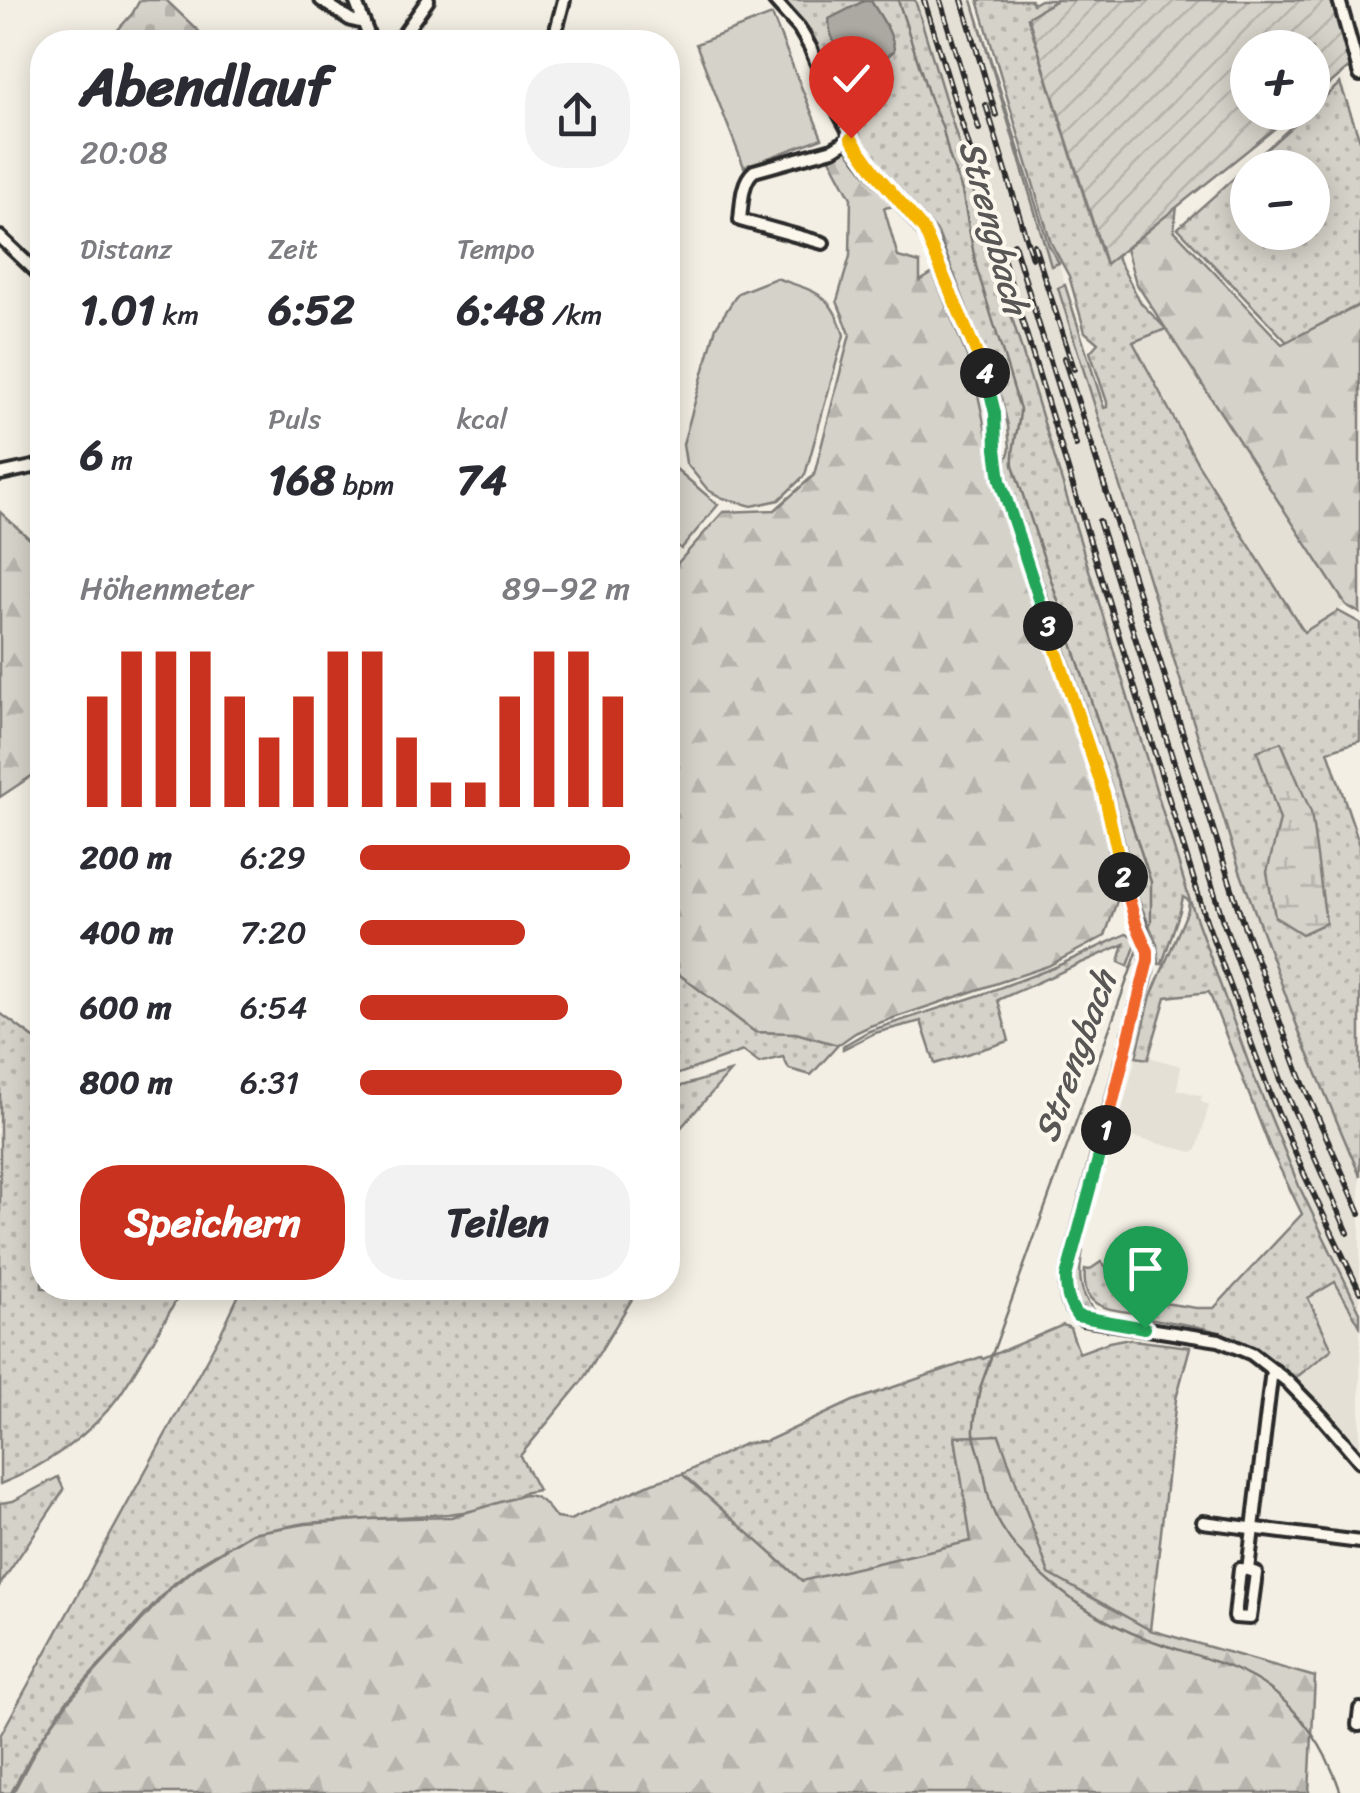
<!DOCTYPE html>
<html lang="de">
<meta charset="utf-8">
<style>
:root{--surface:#fff;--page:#f2f2f3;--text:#2b2b33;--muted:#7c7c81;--accent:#c8321e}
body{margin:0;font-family:Sriracha,sans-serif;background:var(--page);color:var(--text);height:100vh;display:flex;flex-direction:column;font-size:38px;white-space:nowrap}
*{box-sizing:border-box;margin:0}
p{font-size:32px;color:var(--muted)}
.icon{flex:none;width:55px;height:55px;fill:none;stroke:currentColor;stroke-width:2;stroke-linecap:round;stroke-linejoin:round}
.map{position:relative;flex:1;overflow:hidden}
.details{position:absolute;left:30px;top:30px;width:650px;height:1270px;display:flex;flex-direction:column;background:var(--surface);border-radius:40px;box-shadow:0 5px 25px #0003}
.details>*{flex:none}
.controls{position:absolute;left:1230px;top:30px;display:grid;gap:20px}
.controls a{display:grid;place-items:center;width:100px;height:100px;border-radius:50%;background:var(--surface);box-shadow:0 5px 25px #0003;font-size:50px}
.pin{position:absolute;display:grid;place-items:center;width:85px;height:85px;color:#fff;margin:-102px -42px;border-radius:50% 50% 50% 0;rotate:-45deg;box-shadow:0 0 10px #0007}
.pin .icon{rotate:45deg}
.km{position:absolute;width:50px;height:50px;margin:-25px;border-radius:50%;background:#222;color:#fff;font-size:28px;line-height:50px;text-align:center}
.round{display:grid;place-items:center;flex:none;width:105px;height:105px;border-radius:40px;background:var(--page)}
.summary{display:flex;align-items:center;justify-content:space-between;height:170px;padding:0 50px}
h1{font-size:55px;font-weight:700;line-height:75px}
.metrics{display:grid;grid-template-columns:repeat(3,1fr);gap:15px;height:170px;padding:10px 50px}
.metrics div{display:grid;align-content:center}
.metrics b{font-size:42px;font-weight:700}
.metrics small{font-size:28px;font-weight:400}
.metrics p{font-size:28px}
.chart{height:280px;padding:20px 50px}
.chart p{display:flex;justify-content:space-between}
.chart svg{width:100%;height:180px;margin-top:10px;stroke:var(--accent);stroke-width:6}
.action{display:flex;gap:20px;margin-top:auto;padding:20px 50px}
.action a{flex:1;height:115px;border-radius:40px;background:var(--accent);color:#fff;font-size:40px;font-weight:700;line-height:115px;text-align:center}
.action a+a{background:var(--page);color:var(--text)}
ul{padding:0 50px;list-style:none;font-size:32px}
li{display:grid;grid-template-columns:160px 120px 1fr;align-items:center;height:75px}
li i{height:25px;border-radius:12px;background:var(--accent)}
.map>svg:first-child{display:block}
</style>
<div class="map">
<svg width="1360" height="1793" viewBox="0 0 1360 1793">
<defs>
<pattern id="grass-dots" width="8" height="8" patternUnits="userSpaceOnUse" patternTransform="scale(2.5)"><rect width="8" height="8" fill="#d5d2c9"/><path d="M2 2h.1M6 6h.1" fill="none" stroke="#b7b4ad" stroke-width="1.8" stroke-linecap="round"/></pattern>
<pattern id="forest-firs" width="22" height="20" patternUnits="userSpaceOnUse" patternTransform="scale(2.5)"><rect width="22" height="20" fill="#d5d2c9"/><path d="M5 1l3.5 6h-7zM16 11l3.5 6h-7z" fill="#b7b4ad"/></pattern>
<pattern id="wetland-marsh" width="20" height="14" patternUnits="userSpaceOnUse" patternTransform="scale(2.5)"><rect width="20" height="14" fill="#d5d2c9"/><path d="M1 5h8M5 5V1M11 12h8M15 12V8" fill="none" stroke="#b7b4ad"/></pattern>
<pattern id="cemetery-stones" width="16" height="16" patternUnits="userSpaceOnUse" patternTransform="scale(2.5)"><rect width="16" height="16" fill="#d5d2c9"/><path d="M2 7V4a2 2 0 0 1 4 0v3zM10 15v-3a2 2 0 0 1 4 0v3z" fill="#b7b4ad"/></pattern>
<pattern id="garden-furrows" width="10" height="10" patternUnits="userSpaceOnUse" patternTransform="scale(2.5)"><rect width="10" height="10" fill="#d5d2c9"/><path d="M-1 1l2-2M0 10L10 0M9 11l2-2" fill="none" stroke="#b7b4ad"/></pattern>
</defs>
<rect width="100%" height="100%" fill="#f3efe4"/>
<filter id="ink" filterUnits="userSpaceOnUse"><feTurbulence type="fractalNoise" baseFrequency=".01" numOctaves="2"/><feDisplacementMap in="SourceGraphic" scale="20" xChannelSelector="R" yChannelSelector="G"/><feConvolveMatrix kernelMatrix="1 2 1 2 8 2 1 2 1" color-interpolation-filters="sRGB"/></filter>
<g filter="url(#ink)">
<g fill="#e4e0d6">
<polygon points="915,0 972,0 1051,265 1059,263 1065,285 1058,288 1240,871 1300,1034 1360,1176 1360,1312 1299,1186 1250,1067 1190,901"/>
<polygon points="1166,329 1346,605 1305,633 1198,464 1133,341"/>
<polygon points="1136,1057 1149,1057 1181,1066 1177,1089 1202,1096 1201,1102 1209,1105 1197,1150 1192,1152 1116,1133"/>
<polygon points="1335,1282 1360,1326 1360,1449 1293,1380 1332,1349 1307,1298"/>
</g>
<g fill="url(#grass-dots)" stroke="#807e7a" stroke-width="2.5" fill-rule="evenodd">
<path d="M783,0H915L1190,901L1250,1067L1299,1186L1360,1312V1326L1335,1282L1308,1298L1332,1349L1293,1380C1238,1327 1206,1328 1135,1316L1134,1313C1104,1308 1081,1308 1085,1269L1089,1270L1101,1262L1132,1298L1196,1308H1214L1302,1214L1270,1148L1209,992L1166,997L1148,1059L1136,1057L1151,996L1188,910L1189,901L1183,897L1180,911L1162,964H1159L1157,944L1137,896L1112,788L1009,482L1006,461L1010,449L1008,426L1001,397L938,233L874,158L861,139L836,88L811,31Z"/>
<polygon points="972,0 1049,246 1059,263 1051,266"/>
<polygon points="978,0 1031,0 1033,4 1040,0 1056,0 1028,18 1105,263 1116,256 1141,303 1166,329 1133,342 1198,464 1304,632 1338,611 1360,623 1360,741 1328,751 1360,845 1360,1176 1300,1034 1240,871 1058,288 1065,285 1104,408 1107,407 1107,402 1090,352 1098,343 1085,332 1069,276 1051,243"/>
<path d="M1340,83L1360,140V304L1287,342L1178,228L1307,113L1312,112L1313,108ZM1248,168H1312V232H1248Z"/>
<polygon points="1126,934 1134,936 1137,941 1128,966 1119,962 1124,944 998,1000 1009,1041 935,1064 921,1021 875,1033 843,1049 843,1046 869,1031 980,995 1053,968"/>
<polygon points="668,966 755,1032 796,1033 838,1045 811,1075 789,1069 783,1057 759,1063 743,1051 670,1077 671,1089 730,1072 671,1139 672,1164 668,1164"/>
<path d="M0,1013L42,1044V1288H183C163,1324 142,1362 119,1396C91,1435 44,1467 0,1484Z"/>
<path d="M1083,1250C1078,1273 1078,1294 1096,1312C1062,1306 1072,1272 1083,1250Z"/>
<polygon points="242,1288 635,1288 637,1291 582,1381 520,1456 538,1490 522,1493 501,1507 448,1514 306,1523 252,1533 200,1563 171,1586 66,1702 34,1750 11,1793 0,1793 0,1736 220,1335"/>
<polygon points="1063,1325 1070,1328 1079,1353 1109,1342 1124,1339 1190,1347 1176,1399 1150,1630 1049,1574 999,1436 955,1437 972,1541 802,1581 682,1474 744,1444 767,1441 853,1401 981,1357 983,1359"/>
<polygon points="58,1477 64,1490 0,1585 0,1503 13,1501"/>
</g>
<g fill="url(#forest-firs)" stroke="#807e7a" stroke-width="2.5">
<polygon points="846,149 873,184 895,206 884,208 898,257 920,263 920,281 933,273 973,371 999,493 1107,828 1120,892 1105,936 1048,966 870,1026 855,1033 838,1045 796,1033 755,1032 668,966 668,574 723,512 775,510 814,475 850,334 837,301 850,256 851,198 828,155"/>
<polygon points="1177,206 1174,230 1282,344 1360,305 1360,613 1346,605 1136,283 1126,249"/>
<polygon points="0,512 42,550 42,769 0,797"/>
<path d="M999,1435L1049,1574L1150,1630L1315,1677L1309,1793H13L42,1738L68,1702L172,1587L201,1564L252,1533L306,1524L372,1519L451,1517L524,1495C540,1495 547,1506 556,1518L570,1520L652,1483L682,1474L802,1581L971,1541L955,1437Z"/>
</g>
<polygon fill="url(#wetland-marsh)" stroke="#807e7a" stroke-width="2.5" points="1281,742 1311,812 1326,923 1302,934 1275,917 1267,872 1280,820 1257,751"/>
<polygon fill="url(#cemetery-stones)" stroke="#807e7a" stroke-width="2.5" points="140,0 166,0 210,42 107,42 132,14"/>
<polygon fill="url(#garden-furrows)" stroke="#807e7a" stroke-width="2.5" points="1057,0 1331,0 1351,66 1313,98 1312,48 1248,48 1248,112 1294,113 1106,264 1028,17"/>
<g fill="#d5d2c9" stroke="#807e7a" stroke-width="2.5">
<polygon points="772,15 822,138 744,167 696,44"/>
<path d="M776,278C816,292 831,292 844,335L805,475L779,500L752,506L723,498L708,490L686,463L683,444L716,327L738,293Z"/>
<polygon points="668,462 718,505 681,549 668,538"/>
</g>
<path fill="#aca9a2" stroke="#787772" stroke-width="2.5" d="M864,1H871C880,16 894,34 894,51C864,78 829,57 829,19Z"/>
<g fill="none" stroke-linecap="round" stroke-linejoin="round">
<g stroke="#787772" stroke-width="2.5">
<path d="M898,0L931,102L942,126L949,155L962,191L976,266L1020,409C1020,428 1011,445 1013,465L1151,882V922L1146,932"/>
<path d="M1140,944L980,1388C978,1402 973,1419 974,1434C975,1443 980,1454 982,1463C986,1480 987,1500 995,1515C1021,1567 1080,1611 1132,1633C1174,1651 1222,1659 1261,1683C1300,1708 1327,1750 1341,1793"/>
</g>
<g stroke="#2b2b2b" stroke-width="18">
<g id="street">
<polyline points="321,0 351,20 364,23"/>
<polyline points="355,0 371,42"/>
<path d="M774,0L799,28L810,47L833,102L862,156L923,230L931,243L984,371L995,413L996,449L1000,480L1104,793L1126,892L1148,951L1146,973L1066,1277C1066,1293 1067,1311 1083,1319L1219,1340L1252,1354L1287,1381L1323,1418L1360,1461"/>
<polyline points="1339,0 1360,75"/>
<polyline points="398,42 428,0"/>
<polyline points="553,42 564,0"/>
<polyline points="0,237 42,277"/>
<path d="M823,243L740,220C742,204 741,182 754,171L833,149L851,138"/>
<polyline points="0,474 42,465"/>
<polyline points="1203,1522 1360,1542"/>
<polyline points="1248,1570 1240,1569 1235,1617 1250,1618 1256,1573 1248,1570 1271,1378 1275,1371"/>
<polyline points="1360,1709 1358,1725 1360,1725"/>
</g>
</g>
<use href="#street" stroke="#fbf7ec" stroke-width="10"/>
<g stroke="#2b2b2b" stroke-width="6">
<g id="rail">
<polyline points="924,0 1206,920 1269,1091 1305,1176 1360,1292"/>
<polyline points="940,0 979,129"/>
<polyline points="962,0 996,115"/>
<polyline points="986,105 1032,258"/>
<polyline points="1014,244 1076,445"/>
<polyline points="1034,245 1074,369"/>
<polyline points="1064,358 1241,917 1301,1079 1360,1213"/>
<polyline points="1099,521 1223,921 1283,1085 1348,1233"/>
</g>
</g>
<use href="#rail" stroke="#fbf7ec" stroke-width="2.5" stroke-dasharray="8" stroke-linecap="butt"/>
</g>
</g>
<g fill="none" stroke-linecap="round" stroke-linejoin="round" filter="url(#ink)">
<g stroke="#fff" stroke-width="20">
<path id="split-1" d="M1106,1130L1066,1277C1066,1292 1068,1303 1077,1316L1145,1328"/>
</g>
<g stroke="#fff" stroke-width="20">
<polyline id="split-2" points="1106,1130 1148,960 1148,951 1136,924 1123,877"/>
</g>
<g stroke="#fff" stroke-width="20">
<polyline id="split-3" points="1048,626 1104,793 1123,877"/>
</g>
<g stroke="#fff" stroke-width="20">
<polyline id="split-4" points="985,373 995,413 996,449 1000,480 1048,626"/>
</g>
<g stroke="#fff" stroke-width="20">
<polyline id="split-5" points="851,138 879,177 924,230 985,373"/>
</g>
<use href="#split-1" stroke="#22a559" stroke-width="12"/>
<use href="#split-2" stroke="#f0652b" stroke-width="12"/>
<use href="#split-3" stroke="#f5b400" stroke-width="12"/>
<use href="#split-4" stroke="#22a559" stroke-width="12"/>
<use href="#split-5" stroke="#f5b400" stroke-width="12"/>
</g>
<g text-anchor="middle" stroke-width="8" stroke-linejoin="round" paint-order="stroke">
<g font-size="35" font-style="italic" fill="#585755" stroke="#fbf7ec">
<text transform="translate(994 227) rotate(75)" y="12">Strengbach</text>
<text transform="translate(1075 1056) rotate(-70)" y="12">Strengbach</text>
</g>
</g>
</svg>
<div class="controls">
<a>+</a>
<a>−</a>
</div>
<div class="pin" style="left:1145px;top:1328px;background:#1e9e55"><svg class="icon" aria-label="arrive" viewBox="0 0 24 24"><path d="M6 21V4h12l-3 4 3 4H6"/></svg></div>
<div class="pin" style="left:851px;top:138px;background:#d93025"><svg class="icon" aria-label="check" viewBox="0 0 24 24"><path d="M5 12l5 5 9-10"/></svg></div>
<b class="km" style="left:1106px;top:1130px">1</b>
<b class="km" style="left:1123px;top:877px">2</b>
<b class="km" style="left:1048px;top:626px">3</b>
<b class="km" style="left:985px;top:373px">4</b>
<section class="details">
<div class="summary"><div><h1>Abendlauf</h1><p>20:08</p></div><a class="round"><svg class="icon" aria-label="share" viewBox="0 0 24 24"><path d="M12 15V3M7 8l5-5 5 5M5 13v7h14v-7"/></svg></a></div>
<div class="metrics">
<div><p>Distanz</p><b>1.01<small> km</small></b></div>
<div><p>Zeit</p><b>6:52</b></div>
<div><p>Tempo</p><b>6:48<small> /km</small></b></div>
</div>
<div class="metrics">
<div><b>6<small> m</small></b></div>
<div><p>Puls</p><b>168<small> bpm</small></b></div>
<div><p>kcal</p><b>74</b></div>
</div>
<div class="chart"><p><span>Höhenmeter</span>89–92 m</p>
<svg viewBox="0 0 160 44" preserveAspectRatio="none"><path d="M5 44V17M15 44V6M25 44V6M35 44V6M45 44V17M55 44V27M65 44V17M75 44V6M85 44V6M95 44V27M105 44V38M115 44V38M125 44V17M135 44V6M145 44V6M155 44V17"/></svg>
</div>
<ul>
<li><b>200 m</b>6:29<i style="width:100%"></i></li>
<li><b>400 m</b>7:20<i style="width:61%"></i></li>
<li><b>600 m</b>6:54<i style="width:77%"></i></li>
<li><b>800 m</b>6:31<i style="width:97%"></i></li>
</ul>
<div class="action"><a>Speichern</a><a>Teilen</a></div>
</section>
</div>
